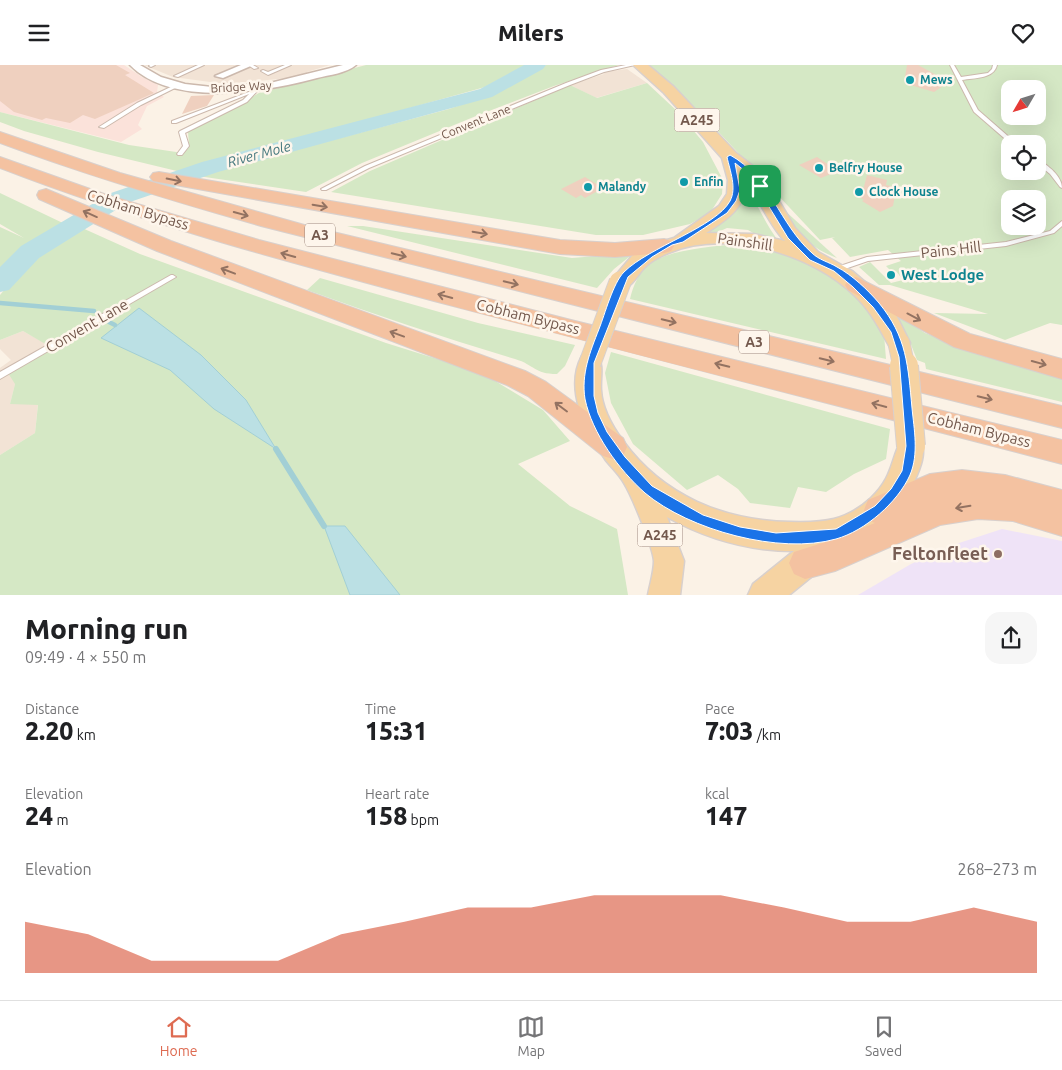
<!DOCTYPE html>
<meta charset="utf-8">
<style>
:root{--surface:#fff;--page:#f6f6f6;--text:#202124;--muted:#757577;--line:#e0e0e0;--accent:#de6b52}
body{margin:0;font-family:Ubuntu,sans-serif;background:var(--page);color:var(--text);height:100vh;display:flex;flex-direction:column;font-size:19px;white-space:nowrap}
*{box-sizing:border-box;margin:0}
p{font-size:16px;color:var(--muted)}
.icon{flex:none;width:28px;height:28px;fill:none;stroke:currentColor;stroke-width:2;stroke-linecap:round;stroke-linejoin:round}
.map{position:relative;height:530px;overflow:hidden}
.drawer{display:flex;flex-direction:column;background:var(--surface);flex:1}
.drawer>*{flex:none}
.needle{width:32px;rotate:231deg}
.tools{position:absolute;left:1001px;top:15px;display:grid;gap:10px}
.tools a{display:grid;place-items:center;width:45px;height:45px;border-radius:10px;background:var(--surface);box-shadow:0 5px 20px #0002;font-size:25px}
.pin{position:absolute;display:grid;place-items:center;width:42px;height:42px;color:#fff;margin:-21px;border-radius:10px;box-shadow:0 2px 8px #0006}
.round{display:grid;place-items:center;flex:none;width:52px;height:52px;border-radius:15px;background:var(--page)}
.overview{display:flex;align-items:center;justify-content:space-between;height:85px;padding:0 25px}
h1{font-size:28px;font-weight:800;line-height:38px}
.stats{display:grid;grid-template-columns:repeat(3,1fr);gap:8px;height:85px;padding:5px 25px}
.stats div{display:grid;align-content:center}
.stats b{font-size:25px;font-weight:800}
.stats small{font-size:14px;font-weight:400}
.stats p{font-size:14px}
.chart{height:140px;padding:10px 25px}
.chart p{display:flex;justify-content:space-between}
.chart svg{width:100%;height:90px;margin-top:5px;fill:var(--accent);opacity:.7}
header{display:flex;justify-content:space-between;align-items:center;height:65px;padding:0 25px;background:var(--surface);font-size:22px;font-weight:800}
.menu{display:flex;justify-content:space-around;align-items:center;height:70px;border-top:1px solid var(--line);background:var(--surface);font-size:14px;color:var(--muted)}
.menu a{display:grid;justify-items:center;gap:2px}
.menu .selected{color:var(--accent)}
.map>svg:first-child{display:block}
</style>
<header><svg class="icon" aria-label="menu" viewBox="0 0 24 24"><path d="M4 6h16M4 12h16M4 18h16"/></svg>Milers<svg class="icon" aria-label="heart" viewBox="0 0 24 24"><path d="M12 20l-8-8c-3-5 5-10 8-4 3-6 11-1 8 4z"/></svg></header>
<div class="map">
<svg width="1062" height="530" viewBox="0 0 1062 530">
<rect width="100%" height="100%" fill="#fbf2e6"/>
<g fill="#f2e3d5">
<polygon points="144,0 330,0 307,7 307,9 289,13 225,19 173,12"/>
<polygon points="627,4 647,18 596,33 570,20 604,9 603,7"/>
<polygon points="23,266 48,280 15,319 10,339 38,339 35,368 0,390 0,303 11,295 0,284 0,275"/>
</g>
<polygon fill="#fbe2da" points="0,0 124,0 142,12 158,20 157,27 164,32 147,41 138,60 142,64 121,77 0,47"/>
<polygon fill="#efe3f7" points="1002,464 1062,476 1062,530 858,530 911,499 956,479"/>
<g fill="#d5e8c5" fill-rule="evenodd">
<polygon points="366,0 526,0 485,22 181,107 98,87 24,66 0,57 0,47 129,80 183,88 189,80 188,67 259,28"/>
<polygon points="546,0 619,0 554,21 476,51 362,98 306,127 198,111 449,44 495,28"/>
<path d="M646,0H1062V260L1050,258L1005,275L934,248L988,249L890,220H879L859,202L870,197L891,218L903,215L896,206L892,207L886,201L901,196L888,185L850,192L832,173L835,172L820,175L712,60ZM1010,24H1038V51H1010ZM1010,79H1038V106H1010ZM1010,134H1038V161H1010Z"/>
<polygon points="647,18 677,46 703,77 723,115 722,129 710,148 690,159 643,170 596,170 331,127 370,106 570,20 597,33"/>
<path d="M743,118C758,137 765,161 781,179L762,173L748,165L727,163L718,167H703Z"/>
<polygon points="0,128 67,160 36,178 0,208 0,162 24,173 0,159"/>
<path d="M783,144L837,193C810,183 796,168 783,144Z"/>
<polygon points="347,161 363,161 572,193 634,188 614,204 597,223"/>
<polygon points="80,162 140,189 386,278 482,308 543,345 570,376 518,399 570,441 617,464 628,530 0,530 0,390 35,368 38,340 10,339 15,319 8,308 47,280 23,266 0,275 0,230 35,189"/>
<path d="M735,179L783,189L829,208L859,232L883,257L886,294L630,234C633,221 639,206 651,198C672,184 711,182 735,179Z"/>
<path d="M320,213L478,258L575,280L565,301L557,309C534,309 535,300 515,294C445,273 376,250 307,225Z"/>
<polygon points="892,246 925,268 986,292 1062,312 1062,337 926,304 925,298 917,295 908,272"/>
<polygon points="611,287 890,364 886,394 854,409 826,427 798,422 790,443 750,438 738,424 718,410 687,425 633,379 611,338 605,308"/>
</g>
<g fill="#bbe0e4" stroke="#a2cfd5">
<polygon points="139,243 201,290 246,335 276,384 214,344 170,305 101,273"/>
<polygon points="324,461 345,461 400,530 350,530"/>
</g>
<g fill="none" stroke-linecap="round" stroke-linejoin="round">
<g stroke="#a2cfd5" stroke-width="4.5">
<polyline points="0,238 94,246"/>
<polyline points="109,257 115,260"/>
</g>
<polyline stroke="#a2cfd5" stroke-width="6" points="276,384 324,461"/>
<polygon fill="#bbe0e4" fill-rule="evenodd" points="524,0 546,0 543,4 492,32 218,107 127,138 39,193 9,225 0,227 0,202 21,181 111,128 202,97 480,24"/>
</g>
<g fill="#efd0bf">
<polygon points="0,0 116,0 130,8 125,10 154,28 95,54 83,50 70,58 46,53 42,55 14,47 0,36"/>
<polygon points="907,0 918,0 949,17 934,27 907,19 905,12"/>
<polygon points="214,30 207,41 182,49 191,31"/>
<polygon points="817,92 838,106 821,113 799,100"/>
<polygon points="867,110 887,115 886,120 895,122 896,125 893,141 880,147 862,136 864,135 861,133"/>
<polygon points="585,112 603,123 585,133 581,130 576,133 561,124"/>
</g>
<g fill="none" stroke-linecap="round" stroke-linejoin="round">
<g stroke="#ccb9ad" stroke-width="2">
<g id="service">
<polygon points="150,0 155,0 151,2 149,1"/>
<polygon points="198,0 204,0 178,12 174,11"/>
<polygon points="248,0 253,0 258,3 254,4"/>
<polygon points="285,0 291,0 268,10 261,6 263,5 268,7"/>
<polygon points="626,0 635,0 604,7 570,20 369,103 326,125 322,125 321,124 365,101 566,18 601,5"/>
<path d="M950,0H954L961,12L988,8L992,4L993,0H997C994,14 974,13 962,15L978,45L1017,79H1011L974,47Z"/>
<polygon points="177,19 181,20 141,40 104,63 99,62 137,38"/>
<polygon points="257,21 261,22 247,37 185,68 189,81 182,90 178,90 177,89 183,81 179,67 180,66 243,35 249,29 176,58 172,58 172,56 254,25"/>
<path d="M1038,95C1048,100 1062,111 1062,123L1060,122L1050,109L1038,99Z"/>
<polygon points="1062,156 1062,161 1054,168 1006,181 868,196 836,207 833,205 834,203 867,192 1006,177 1050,166"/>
<polygon points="171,210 173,210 176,212 0,314 0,307"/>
</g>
</g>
<g stroke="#ccb9ad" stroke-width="3">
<g id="minor">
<path d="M130,0H140L161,12L185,19L212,22L270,18L343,0H356C347,8 329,10 317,13C266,27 172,43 130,0Z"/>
<polygon points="241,0 253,0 223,13 215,11"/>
</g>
</g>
<g stroke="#d8d0cd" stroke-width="3">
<g id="primary">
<path d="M633,0H648L674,22L736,88L754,102L776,131L795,163L818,187L852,206L880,230L896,250L910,278L907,284L899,287L891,284C880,265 871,246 855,231C813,189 728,164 671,187C663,190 651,196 645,202C639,208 634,218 627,222C622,225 618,224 613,222L610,217L632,191L657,178L674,173L719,141L727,129L728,115L722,93L664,28ZM745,114C759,133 769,160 785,176L753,169L706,168C725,156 750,140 745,114Z"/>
<path d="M590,289L598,291C604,302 600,313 601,325C602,344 612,361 623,376C663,431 724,456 791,457C824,458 846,456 871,433C893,412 890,397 902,373L911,369L920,373C926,385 922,398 917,410C902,448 870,476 830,485L831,488L827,499L789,530H748L753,519L794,486C748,486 707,474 667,452L684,496L680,530H648C650,519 654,507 654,496C653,482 632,431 624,418C619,409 611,402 605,394C586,367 564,324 582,291Z"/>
</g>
</g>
<g stroke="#d8d0cd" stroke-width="2">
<g id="trunk">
<path d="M0,67L120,108L308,161L1062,341V363L261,161C173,136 86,110 0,78Z"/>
<path d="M0,92L107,130L259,175L571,255L1062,375V399C853,344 643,292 434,236C288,197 142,158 0,103Z"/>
<polygon points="159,107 560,175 615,178 664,174 671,176 674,181 671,186 664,188 615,192 560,189 153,116 150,112 153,108"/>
<polygon points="46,124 171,176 525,306 546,317 623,373 627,382 623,391 613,394 603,391 528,331 507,320 157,186 39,134 37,130 39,126"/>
<polygon points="856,212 970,269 1062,294 1062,314 954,282 848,225 845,220 848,215"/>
<polygon points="962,405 1005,410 1062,425 1062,471 1013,456 978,454 940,460 835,506 805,514 794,509 789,498 794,487 835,474 875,458 868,455 864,445 868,435 930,409"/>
</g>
</g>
<use href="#service" fill="#fff" fill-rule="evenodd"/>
<use href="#minor" fill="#fff" fill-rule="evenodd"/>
<use href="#primary" fill="#f6d3a2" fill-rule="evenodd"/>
<use href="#trunk" fill="#f4c2a1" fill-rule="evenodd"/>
<g stroke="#d8d0cd" stroke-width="23" stroke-linecap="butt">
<g id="primary-bridge-far1">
<polyline points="899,278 904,302"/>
<polyline points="590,298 620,217"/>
</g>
</g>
<g stroke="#d8d0cd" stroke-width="30" stroke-linecap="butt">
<polyline id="primary-bridge" points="904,301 911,381"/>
</g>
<use href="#primary-bridge-far1" stroke="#f6d3a2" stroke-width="21"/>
<use href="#primary-bridge" stroke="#f6d3a2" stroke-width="28"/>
</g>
<defs><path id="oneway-shaft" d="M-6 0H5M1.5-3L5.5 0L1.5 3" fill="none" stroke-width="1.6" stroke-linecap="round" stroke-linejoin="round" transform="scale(1.25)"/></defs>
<g stroke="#937261">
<use href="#oneway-shaft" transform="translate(174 115) rotate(11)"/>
<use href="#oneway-shaft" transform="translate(320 141) rotate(10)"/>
<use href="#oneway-shaft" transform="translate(90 149) rotate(-156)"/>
<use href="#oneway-shaft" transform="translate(241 149) rotate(15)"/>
<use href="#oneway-shaft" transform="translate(480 168) rotate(10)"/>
<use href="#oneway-shaft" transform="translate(288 190) rotate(-164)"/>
<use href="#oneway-shaft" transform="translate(399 190) rotate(14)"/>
<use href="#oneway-shaft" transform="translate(228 206) rotate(-159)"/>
<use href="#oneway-shaft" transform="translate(511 218) rotate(14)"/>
<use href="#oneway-shaft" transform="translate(445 231) rotate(-165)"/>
<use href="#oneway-shaft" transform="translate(914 252) rotate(28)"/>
<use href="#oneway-shaft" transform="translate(669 256) rotate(14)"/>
<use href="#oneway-shaft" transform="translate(397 269) rotate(-160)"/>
<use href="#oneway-shaft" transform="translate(827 295) rotate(14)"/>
<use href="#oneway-shaft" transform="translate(1039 298) rotate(15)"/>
<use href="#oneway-shaft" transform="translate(722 300) rotate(-166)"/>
<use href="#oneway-shaft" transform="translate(985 333) rotate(13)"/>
<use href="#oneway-shaft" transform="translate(879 340) rotate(-165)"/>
<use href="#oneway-shaft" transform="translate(561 342) rotate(-143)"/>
<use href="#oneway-shaft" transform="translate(963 442) rotate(171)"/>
</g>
<path fill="#1a73e8" stroke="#fff" fill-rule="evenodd" d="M730,90C769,111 780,160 812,188C819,195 829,197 837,202C852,210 868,225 879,238C907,272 908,301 912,343C914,364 919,389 910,410C898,437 865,466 836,474C780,490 689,465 645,428C619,405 592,368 585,334C581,309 590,287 599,264C605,249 613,218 624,207C649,182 716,162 730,136C737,123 730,106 727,92ZM735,98L746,107L757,122L788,173L810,195L834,206L853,222L873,242L891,267L899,292L906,381L902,406L891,424L875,441L836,464L776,468L740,462L703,450L652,421L625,392L607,367L598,348L594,331V298L628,212L652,192L672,180L683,177L727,148L736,136L740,125Z"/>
<g fill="#0f9aa8" stroke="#fef6ec" stroke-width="2">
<circle cx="910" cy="15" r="5"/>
<circle cx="819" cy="103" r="5"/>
<circle cx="684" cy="117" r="5"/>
<circle cx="588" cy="122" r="5"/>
<circle cx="859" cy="127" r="5"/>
<circle cx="891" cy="210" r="5"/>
</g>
<circle fill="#8d6e63" stroke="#fef6ec" stroke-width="2" cx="998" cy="489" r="5"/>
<g text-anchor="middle" stroke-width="5" stroke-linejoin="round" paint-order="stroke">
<g font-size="12" font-weight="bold" fill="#0d838f" stroke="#fef6ec" text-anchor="start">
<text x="920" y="19">Mews</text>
<text x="829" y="107">Belfry House</text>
<text x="694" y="121">Enfin</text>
<text x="598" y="126">Malandy</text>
<text x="869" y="131">Clock House</text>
</g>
<g font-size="12" fill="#73584c" stroke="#fef6ec">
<text transform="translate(241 22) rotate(-3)" y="4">Bridge Way</text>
<text transform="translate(476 57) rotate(-22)" y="4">Convent Lane</text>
</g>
<g fill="#fef6ec" stroke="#9d877c" stroke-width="1">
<rect x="674.5" y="43.5" width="45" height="23" rx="4"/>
<rect x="305" y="158.5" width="30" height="23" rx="4"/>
<rect x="739" y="265.5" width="30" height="23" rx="4"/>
<rect x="637.5" y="458.5" width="45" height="23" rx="4"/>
</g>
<g font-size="14" font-weight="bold" fill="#73584c">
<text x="697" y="60">A245</text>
<text x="320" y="175">A3</text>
<text x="754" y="282">A3</text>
<text x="660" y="475">A245</text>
</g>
<g font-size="14" font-style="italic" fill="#44777e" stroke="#fef6ec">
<text transform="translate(259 89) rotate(-15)" y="5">River Mole</text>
</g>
<g font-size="15" fill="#73584c" stroke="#fef6ec">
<text transform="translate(138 145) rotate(17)" y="5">Cobham Bypass</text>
<text transform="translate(745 177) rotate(8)" y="5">Painshill</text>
<text transform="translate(951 185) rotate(-6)" y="5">Pains Hill</text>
<text transform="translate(528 252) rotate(14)" y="5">Cobham Bypass</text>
<text transform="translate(87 261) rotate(-30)" y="5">Convent Lane</text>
<text transform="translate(979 365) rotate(14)" y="5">Cobham Bypass</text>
</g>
<g font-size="15" font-weight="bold" fill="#0d838f" stroke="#fef6ec" text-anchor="start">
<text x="901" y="215">West Lodge</text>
</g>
<g font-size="18" font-weight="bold" fill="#785e54" stroke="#fef6ec" text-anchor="end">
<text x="988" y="495">Feltonfleet</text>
</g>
</g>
</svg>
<div class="tools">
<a><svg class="needle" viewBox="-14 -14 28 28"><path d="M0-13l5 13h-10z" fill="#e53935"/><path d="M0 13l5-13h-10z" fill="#757577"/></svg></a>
<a><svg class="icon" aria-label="locate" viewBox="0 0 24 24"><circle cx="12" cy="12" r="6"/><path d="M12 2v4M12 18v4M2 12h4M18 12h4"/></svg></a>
<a><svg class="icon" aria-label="layers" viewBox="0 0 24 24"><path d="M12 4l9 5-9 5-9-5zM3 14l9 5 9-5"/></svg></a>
</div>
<div class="pin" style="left:760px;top:121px;background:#1e9e55"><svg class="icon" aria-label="arrive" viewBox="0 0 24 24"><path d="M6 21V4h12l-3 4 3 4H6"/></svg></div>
</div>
<section class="drawer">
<div class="overview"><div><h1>Morning run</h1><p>09:49 · 4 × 550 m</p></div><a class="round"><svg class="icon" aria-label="share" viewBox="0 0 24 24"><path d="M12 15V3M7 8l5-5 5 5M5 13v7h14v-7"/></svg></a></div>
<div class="stats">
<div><p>Distance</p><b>2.20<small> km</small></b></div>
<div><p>Time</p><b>15:31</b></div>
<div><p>Pace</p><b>7:03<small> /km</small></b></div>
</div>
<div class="stats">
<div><p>Elevation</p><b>24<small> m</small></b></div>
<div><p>Heart rate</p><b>158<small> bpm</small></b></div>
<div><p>kcal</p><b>147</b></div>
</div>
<div class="chart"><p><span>Elevation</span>268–273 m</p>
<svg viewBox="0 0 160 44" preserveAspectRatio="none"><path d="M0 44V19L10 25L20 38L30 38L40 38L50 25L60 19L70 12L80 12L90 6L100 6L110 6L120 12L130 19L140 19L150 12L160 19V44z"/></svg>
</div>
</section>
<nav class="menu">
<a class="selected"><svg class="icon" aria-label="home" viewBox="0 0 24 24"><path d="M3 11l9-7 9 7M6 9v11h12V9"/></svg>Home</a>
<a><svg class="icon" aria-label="map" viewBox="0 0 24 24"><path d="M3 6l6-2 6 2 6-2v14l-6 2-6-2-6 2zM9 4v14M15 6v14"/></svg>Map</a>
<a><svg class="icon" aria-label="saved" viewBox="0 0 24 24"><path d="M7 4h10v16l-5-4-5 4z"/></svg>Saved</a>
</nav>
